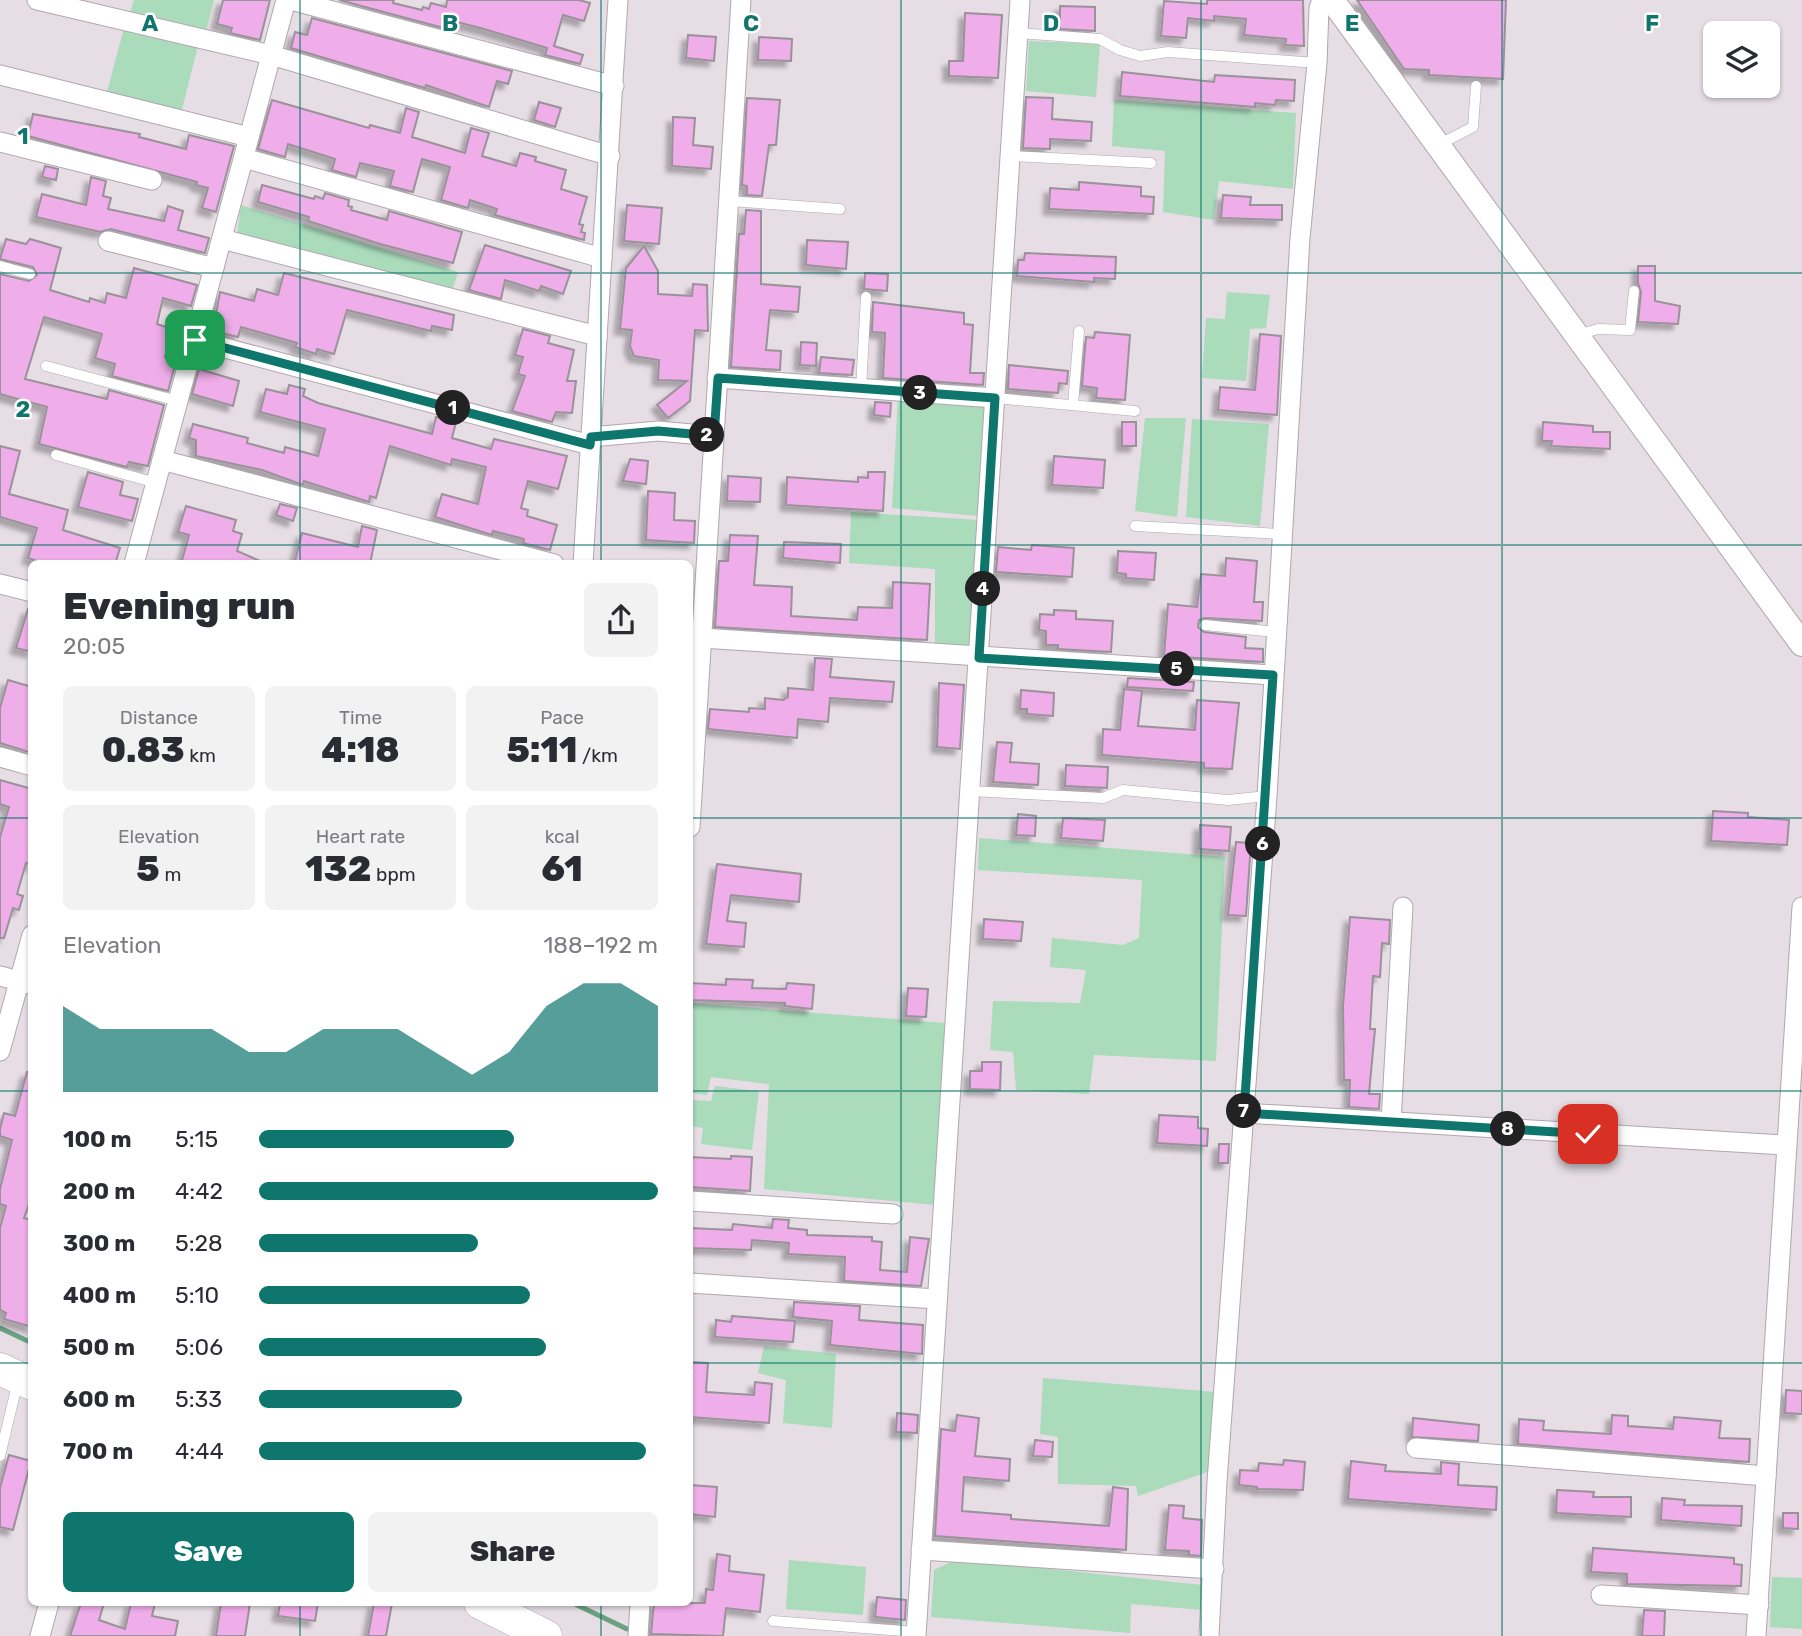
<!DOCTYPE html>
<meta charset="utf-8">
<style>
:root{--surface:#fff;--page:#f2f2f3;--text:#2b2b33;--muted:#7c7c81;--accent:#0f766e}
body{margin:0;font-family:Rubik,sans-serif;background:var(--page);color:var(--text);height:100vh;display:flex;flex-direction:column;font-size:26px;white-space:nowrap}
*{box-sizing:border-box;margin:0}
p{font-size:23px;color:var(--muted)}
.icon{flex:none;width:38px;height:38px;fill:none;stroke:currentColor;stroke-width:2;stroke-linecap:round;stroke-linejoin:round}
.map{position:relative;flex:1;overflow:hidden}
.details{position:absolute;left:28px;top:560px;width:665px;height:1046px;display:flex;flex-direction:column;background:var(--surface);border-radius:10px;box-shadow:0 2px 5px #0004}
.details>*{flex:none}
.buttons{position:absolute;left:1703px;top:21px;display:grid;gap:14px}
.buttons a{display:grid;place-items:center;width:77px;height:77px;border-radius:10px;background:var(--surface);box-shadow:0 2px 5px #0004;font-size:35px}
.pin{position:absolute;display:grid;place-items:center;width:60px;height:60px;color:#fff;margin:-30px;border-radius:14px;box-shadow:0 4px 10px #0006}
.km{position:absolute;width:35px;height:35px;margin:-18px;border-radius:50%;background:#222;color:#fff;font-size:19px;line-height:35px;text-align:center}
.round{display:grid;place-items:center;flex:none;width:74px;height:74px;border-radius:10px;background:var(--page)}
.head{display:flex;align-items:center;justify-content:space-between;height:119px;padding:0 35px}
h1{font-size:38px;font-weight:800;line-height:52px}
.stats{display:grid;grid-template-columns:repeat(3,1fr);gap:10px;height:119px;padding:7px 35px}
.stats div{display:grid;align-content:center;border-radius:10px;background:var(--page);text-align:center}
.stats b{font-size:35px;font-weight:800}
.stats small{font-size:19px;font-weight:400}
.stats p{font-size:19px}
.chart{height:196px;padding:14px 35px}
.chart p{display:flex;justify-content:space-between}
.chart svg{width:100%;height:126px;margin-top:7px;fill:var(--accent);opacity:.7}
.primary-button{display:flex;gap:14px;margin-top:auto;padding:14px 35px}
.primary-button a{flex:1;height:80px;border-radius:10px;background:var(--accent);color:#fff;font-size:28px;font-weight:800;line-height:80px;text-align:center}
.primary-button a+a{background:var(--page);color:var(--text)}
ul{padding:0 35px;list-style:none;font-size:23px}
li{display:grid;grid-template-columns:112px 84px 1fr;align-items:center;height:52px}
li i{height:18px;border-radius:9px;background:var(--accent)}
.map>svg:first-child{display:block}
</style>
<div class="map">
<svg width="1802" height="1636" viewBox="0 0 1802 1636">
<defs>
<filter id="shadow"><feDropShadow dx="-5.5" dy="5.5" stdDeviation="2" flood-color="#0004"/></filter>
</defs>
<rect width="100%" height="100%" fill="#e6dde5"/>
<g fill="#aadbbb">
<polygon points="134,0 214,0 206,31 130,13"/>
<polygon points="124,28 198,46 181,113 107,92"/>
<polygon points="1029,41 1100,44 1096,97 1026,91"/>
<polygon points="1114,100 1296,113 1293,189 1219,181 1214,220 1163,212 1165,151 1112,146"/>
<polygon points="241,205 458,272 452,292 237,234"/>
<polygon points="1227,292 1270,295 1266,328 1250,329 1246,381 1202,378 1206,318 1225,319"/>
<polygon points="898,396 987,404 978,516 892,508"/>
<polygon points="1145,418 1186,418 1177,517 1135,511"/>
<polygon points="1192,419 1269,424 1260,526 1186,517"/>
<polygon points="851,512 980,520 973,648 935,647 935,569 849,563"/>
<polygon points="979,838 1225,857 1216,1061 1094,1055 1089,1094 1016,1090 1013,1052 990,1050 993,1001 1080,1003 1086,970 1050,967 1052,938 1123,945 1139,938 1142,880 978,870"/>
<polygon points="690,1003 945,1023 936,1205 764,1189 769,1084 711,1077 707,1095 690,1093"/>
<polygon points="715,1086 759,1091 752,1150 701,1144 703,1128 690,1126 690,1100 711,1101"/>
<polygon points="764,1346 836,1354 832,1428 783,1423 786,1380 758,1373"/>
<polygon points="1043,1378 1216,1392 1210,1471 1138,1496 1136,1486 1058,1484 1058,1437 1040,1434"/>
<polygon points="957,1559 1202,1585 1203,1610 1131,1604 1130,1633 931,1617 934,1570"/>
<polygon points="789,1560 866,1567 863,1615 786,1609"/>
<polygon points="1772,1577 1802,1578 1802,1629 1770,1627"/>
</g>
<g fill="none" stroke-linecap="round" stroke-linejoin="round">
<g stroke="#69a280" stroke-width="5">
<polyline points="0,1328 32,1343"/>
<polyline points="573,1603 627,1629"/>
</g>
</g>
<g fill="#efade9" stroke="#9a9299" stroke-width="2" filter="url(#shadow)">
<polygon points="223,0 270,0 260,40 230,33 232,28 217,24"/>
<polygon points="339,0 394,0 393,3 422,10 423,7 429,9 431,3 446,7 447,0 579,0 590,3 584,21 563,15 554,46 583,55 580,64 545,55 547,48 484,29 453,21 451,30"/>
<polygon points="1207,0 1303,0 1304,46 1285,45 1286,39 1244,35 1246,19 1214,16 1214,21 1188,18 1186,38 1161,36 1164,1 1207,4"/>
<polygon points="1357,0 1506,0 1503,79 1429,75 1429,70 1404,69"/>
<polygon points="1060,6 1095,7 1095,31 1060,29"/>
<polygon points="965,13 1002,15 998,78 949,76 949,61 963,61"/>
<polygon points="312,18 512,71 508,84 497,81 489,107 426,85 425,88 291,48 295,32 307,35"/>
<polygon points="688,35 716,37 714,61 686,58"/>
<polygon points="759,37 792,39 791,61 758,60"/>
<polygon points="1122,72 1214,82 1215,75 1295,80 1294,101 1276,100 1275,105 1255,103 1255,107 1120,96"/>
<polygon points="1026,97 1053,98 1052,119 1092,122 1091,141 1050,139 1050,149 1023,148"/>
<polygon points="747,98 780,100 776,145 769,145 762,196 747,195 747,186 742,185"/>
<polygon points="272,100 369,128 370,125 400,133 406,108 419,112 412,137 465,153 471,128 489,133 482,156 516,166 520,153 536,157 535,161 566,170 561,189 587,197 579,224 583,225 581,232 585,233 584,240 495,215 497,209 470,200 468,208 441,200 450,167 422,159 413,192 390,186 394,171 360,163 356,177 332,170 335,159 288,144 285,157 258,149"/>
<polygon points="539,102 561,108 555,127 534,120"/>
<polygon points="33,114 140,134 139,137 186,149 189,135 234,146 216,212 202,208 208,188 196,185 197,182 28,136"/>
<polygon points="673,117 695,118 693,145 713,147 711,169 672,166"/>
<polygon points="45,166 58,169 56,180 42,177"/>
<polygon points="91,177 106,181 103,196 111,198 108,209 164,221 168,206 183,211 178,230 209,238 205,253 111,229 100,232 36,217 42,194 86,205"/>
<polygon points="1079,182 1141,187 1141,196 1154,197 1153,214 1049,209 1050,188 1079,190"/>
<polygon points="262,185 314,199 315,196 323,199 325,193 349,200 348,206 352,207 351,210 387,220 389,211 462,232 453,263 380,244 308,221 309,217 258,202"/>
<polygon points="1223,195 1251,197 1250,205 1282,205 1282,220 1221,218"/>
<polygon points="627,205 662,208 659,244 624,241"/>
<polygon points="746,210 761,211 761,284 800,287 798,312 770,310 766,350 781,351 780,370 731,367 739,234 744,234"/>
<polygon points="6,239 26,244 30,239 61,248 50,290 89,302 90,298 105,303 107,293 126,298 134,268 197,285 191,306 163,298 157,324 172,329 165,357 176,361 168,391 112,376 115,364 95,358 102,334 44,317 25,379 107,399 109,390 164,405 148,466 129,462 127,467 39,444 47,407 0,394 0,274 29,281 37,275 33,267 0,259"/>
<polygon points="807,240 848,242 846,269 806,265"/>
<polygon points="485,245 571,271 563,294 541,286 539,291 505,280 501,299 469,290"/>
<polygon points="644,246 658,271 658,294 692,296 693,284 707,285 708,331 695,330 690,401 668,418 657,405 687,381 658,380 659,360 634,356 630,346 632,330 620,329 626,268"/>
<polygon points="1025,253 1116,257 1115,279 1094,278 1094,282 1017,276 1018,260 1024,260"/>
<polygon points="1638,266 1655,266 1655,301 1680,306 1678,324 1638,322 1641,292 1638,283"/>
<polygon points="284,273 454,315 452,330 432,326 431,331 347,310 334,354 317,349 316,354 295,347 297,343 241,327 238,337 213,331 220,292 254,301 257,289 278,295"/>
<polygon points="865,273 888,274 887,291 864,289"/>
<polygon points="873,302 964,313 964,324 973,325 970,373 984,373 983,385 883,378 885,333 872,332"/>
<polygon points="523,329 550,336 548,343 574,350 567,381 576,381 572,413 556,412 552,422 512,411 525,376 518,374 523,357 515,355"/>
<polygon points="1095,332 1130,335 1125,400 1096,398 1097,388 1082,386 1086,337 1094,338"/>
<polygon points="1260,334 1281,336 1277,415 1218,410 1220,387 1255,390"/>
<polygon points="801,342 817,343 816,366 800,365"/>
<polygon points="821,357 854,360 852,375 819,373"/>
<polygon points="1009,365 1068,371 1067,384 1059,383 1058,393 1008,389"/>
<polygon points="199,369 239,381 233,406 192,394"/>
<polygon points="289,385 305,389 303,396 318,403 432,434 436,417 456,422 452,438 491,449 494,439 567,456 558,489 528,481 521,508 528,510 527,516 557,525 550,550 523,543 524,539 493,531 492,535 435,517 442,494 478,504 486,467 452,459 451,465 390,446 376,498 370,496 369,502 304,481 303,485 262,470 196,456 196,440 189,438 193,424 248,438 247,443 284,453 285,447 318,456 325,429 260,412 266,389 287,394"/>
<polygon points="875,402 891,403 890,417 874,415"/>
<rect x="1122" y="422" width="14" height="24"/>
<polygon points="1543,422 1593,426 1593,432 1610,432 1610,449 1551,446 1552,441 1542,441"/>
<polygon points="0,446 20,451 9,494 68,510 63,530 120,548 115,564 46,564 28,558 37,528 0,517"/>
<polygon points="1054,456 1105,460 1103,488 1052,485"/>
<polygon points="630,459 648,461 646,484 623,481"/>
<polygon points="88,472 123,482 120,495 138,499 132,521 78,507"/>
<polygon points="868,472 885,472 883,511 786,505 787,477 858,482 858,477 868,478"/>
<polygon points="728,476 761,478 760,502 727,501"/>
<polygon points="648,491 675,493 674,520 695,521 694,543 646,540"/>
<polygon points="280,504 297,508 293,521 276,515"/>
<polygon points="186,506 236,520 233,531 242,534 237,551 267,564 181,564 189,535 178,532"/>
<polygon points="362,526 377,530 370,564 295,561 302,533 358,547"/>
<polygon points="730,535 758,536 754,585 792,587 791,616 857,620 858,607 892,608 893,582 930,584 927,640 715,627 719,561 728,561"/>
<polygon points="784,542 841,544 840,563 783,558"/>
<polygon points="1032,545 1074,548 1072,577 996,572 998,547 1031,550"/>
<polygon points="1118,551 1156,553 1154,580 1126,578 1126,574 1117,573"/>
<polygon points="1226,558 1257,561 1254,602 1263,602 1262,621 1205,618 1199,620 1198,627 1204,632 1246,637 1245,648 1263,649 1263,662 1164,656 1168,604 1197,607 1201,574 1225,576"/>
<polygon points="28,609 32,609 32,652 16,648"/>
<polygon points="1054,610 1076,611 1076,619 1113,621 1111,652 1058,649 1058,645 1046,645 1046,631 1039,630 1040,614 1054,615"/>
<polygon points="815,658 832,659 830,677 894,682 892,702 830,698 828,722 798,719 797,738 708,729 710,709 749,712 749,708 765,709 765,698 783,700 788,697 788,688 813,690"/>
<polygon points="1128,678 1194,682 1193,691 1127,687"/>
<polygon points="8,680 32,687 32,753 0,743 0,708"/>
<polygon points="939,683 964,685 960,749 937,747"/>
<polygon points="1124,689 1142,691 1138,726 1195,730 1197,700 1239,703 1232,769 1204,768 1204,763 1102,755 1103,729 1120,730"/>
<polygon points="1021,690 1054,693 1053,716 1027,714 1027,709 1020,709"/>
<polygon points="997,742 1012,743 1010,762 1039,764 1038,785 993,782"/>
<polygon points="1066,765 1108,767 1107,788 1065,786"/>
<polygon points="0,780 32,789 32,865 26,863 17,894 23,896 19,910 13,908 4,938 0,938 0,837 9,807 0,804"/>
<polygon points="1713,811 1748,813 1748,817 1789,820 1787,845 1711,841"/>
<polygon points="1018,814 1036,816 1035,836 1016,835"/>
<polygon points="1063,818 1105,820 1103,841 1061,838"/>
<polygon points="1200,825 1231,827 1229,851 1199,849"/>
<polygon points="1236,842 1251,843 1246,916 1228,915"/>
<polygon points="717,864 801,874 799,902 731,895 727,921 746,923 744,947 706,944"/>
<polygon points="1350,917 1390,920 1389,944 1382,943 1380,977 1373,976 1370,1029 1375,1029 1369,1094 1380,1094 1379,1109 1349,1107 1350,1080 1344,1080 1343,1006"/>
<polygon points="984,919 1023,922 1021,941 983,939"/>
<polygon points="726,979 753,980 752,988 786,989 787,983 814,985 812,1009 785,1006 785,1003 690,1000 690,983 726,985"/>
<polygon points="908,988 928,989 926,1017 906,1016"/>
<polygon points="982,1062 1001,1062 1000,1090 970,1089 970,1071 982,1071"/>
<polygon points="27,1072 32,1072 32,1196 24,1218 32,1220 32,1327 4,1319 6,1313 0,1310 0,1228 6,1206 0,1204 0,1189 12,1140 0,1136 0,1129 4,1113 15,1116"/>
<polygon points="1159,1115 1198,1117 1198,1128 1208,1129 1207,1146 1157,1143"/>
<polygon points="1219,1144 1229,1144 1228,1163 1218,1163"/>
<polygon points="731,1156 752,1157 750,1191 690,1187 690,1157 731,1159"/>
<polygon points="773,1219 789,1220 788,1228 807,1230 807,1235 872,1237 872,1241 882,1242 880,1270 907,1272 910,1237 929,1239 921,1286 844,1281 845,1257 788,1254 789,1243 752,1240 751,1250 690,1248 690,1228 732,1230 733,1224 772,1228"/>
<polygon points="794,1302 860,1306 859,1320 923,1325 922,1354 830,1345 832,1321 793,1317"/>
<polygon points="732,1316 795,1321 793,1342 715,1337 716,1320 731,1322"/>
<polygon points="690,1362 708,1363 706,1392 754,1395 755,1382 772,1384 769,1423 690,1417"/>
<polygon points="1786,1390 1802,1391 1802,1414 1785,1413"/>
<polygon points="897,1413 918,1415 917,1433 896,1432"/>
<polygon points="957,1415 979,1418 975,1456 1010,1459 1009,1481 964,1477 962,1511 1011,1515 1011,1519 1109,1526 1113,1487 1128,1489 1126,1550 935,1536 941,1429 955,1431"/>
<polygon points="1612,1415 1628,1416 1628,1426 1673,1429 1674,1417 1721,1421 1719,1438 1750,1439 1749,1462 1518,1444 1519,1419 1544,1421 1543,1430 1611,1434"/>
<polygon points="1413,1418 1479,1425 1478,1441 1412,1437"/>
<polygon points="1035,1440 1053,1442 1052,1457 1033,1456"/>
<polygon points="9,1455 31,1461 13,1530 0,1527 0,1488"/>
<polygon points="1284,1460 1305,1462 1303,1490 1257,1489 1257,1487 1239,1485 1240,1470 1258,1471 1259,1463 1283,1465"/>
<polygon points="1351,1461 1386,1465 1385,1471 1441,1474 1441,1462 1459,1464 1458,1485 1497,1487 1496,1510 1348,1499"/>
<polygon points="690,1485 717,1487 715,1517 690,1514"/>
<polygon points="1557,1490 1594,1492 1593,1497 1631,1497 1631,1517 1556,1513"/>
<polygon points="1662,1498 1685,1500 1684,1505 1742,1506 1741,1526 1661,1520"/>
<polygon points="1169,1505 1184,1506 1183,1518 1202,1520 1201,1556 1189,1555 1189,1551 1165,1550"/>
<polygon points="1783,1513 1798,1513 1798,1529 1783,1528"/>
<polygon points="1593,1548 1734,1558 1734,1564 1742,1565 1741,1586 1627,1584 1627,1574 1591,1572"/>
<polygon points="717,1554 730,1556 729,1571 764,1575 760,1612 726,1608 723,1636 651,1634 654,1603 705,1603 706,1589 713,1590"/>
<polygon points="877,1597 906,1600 905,1620 875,1617"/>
<polygon points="81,1603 104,1603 99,1620 125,1629 131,1603 155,1603 152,1616 178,1621 175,1636 70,1636"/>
<polygon points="221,1603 250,1603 245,1636 216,1636"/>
<polygon points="280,1603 318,1603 315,1621 278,1616"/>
<polygon points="374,1603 392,1603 386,1636 368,1636"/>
<polygon points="1644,1610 1665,1611 1664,1636 1642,1636"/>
</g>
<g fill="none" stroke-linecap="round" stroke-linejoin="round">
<g stroke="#b0a7af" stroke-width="11">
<g id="service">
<polyline points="1018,33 1100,39 1120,50 1140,56 1168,52 1317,63"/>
<polyline points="1438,145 1473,127 1476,86"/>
<polyline points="1011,156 1151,163"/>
<polyline points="729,201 840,209"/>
<polyline points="0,266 30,274"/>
<polyline points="1577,335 1598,329 1630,330 1634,291"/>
<polyline points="46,366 178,401"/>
<polyline points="861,388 866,297"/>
<polyline points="995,398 1135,411"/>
<polyline points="1073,405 1079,331"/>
<polyline points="56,455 156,483"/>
<polyline points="1135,526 1281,534"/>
<polyline points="1205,625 1276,632"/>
<polyline points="970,791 1103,798 1123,790 1228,800 1267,796"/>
<polyline points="0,1456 18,1381"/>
<polyline points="773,1621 916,1632"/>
</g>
</g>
<g stroke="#b0a7af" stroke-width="21">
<g id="minor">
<polyline points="37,0 271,55 610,156"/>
<polyline points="291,0 614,86"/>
<polyline points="0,75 249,137"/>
<polyline points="0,142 152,180"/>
<polyline points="244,158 602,258"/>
<polyline points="222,239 597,336"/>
<polyline points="108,241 214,268"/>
<polyline points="195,340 590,445"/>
<polyline points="717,378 995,398"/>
<polyline points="591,437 658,431 714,436"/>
<polyline points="162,460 554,564"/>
<polyline points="134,564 286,0"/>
<polyline points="583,564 618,0"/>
<polyline points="0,584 32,592"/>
<polyline points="701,638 1273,675"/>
<polyline points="0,757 32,766"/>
<polyline points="690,827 741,0"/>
<polyline points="0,976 30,984"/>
<polyline points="0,1051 32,935"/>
<polyline points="1244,1113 1786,1145"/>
<polyline points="1391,1122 1403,907"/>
<polyline points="690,1201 893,1214"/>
<polyline points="690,1283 937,1299"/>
<polyline points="1416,1448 1766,1476"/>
<polyline points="921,1550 1214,1569"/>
<polyline points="1601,1595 1759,1605"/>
<polyline points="40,1636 49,1603"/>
<polyline points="638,1636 640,1603"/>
<polyline points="916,1636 1020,0"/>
<polyline points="1209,1636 1217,1482 1267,796 1300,238 1317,63 1319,8 1322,0"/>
<polyline points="1756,1636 1802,907"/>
</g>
</g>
<g stroke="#b0a7af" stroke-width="26">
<polyline id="tertiary" points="1332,0 1802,644"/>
</g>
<g stroke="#b0a7af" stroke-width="33">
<g id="trunk">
<polyline points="0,1369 32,1384"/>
<polyline points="480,1603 546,1636"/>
</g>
</g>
<use href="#service" stroke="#fff" stroke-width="10"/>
<use href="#minor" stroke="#fff" stroke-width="19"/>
<use href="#tertiary" stroke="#fff" stroke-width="24"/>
<use href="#trunk" stroke="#fff" stroke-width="32"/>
</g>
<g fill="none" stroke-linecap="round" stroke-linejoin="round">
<g stroke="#fff" stroke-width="14">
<polyline id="route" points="195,340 590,445 591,437 658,431 714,436 718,378 995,398 979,658 1273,675 1244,1113 1588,1134"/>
</g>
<use href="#route" stroke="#0f766e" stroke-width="9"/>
</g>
<path fill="none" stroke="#0f766e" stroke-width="2" stroke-opacity="0.55" d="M300,0V564M601,0V564M901,0V1636M1201,0V1636M1502,0V1636M0,273H1802M0,545H1802M0,818H32M690,818H1802M0,1091H32M690,1091H1802M0,1363H32M690,1363H1802M300,1603V1636M601,1603V1636"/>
<g font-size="23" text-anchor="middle" font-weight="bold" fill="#0f766e" stroke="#fff" stroke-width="5" stroke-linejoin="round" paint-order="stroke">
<text x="150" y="31">A</text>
<text x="450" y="31">B</text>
<text x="751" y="31">C</text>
<text x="1051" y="31">D</text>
<text x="1352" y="31">E</text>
<text x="1652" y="31">F</text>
<text x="23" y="144">1</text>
<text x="23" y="417">2</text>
</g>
</svg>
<div class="buttons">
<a><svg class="icon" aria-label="layers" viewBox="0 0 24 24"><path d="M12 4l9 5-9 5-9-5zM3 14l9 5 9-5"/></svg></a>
</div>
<div class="pin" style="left:195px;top:340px;background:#1e9e55"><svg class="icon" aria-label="arrive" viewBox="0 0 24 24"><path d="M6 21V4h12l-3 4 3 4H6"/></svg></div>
<div class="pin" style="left:1588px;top:1134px;background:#d93025"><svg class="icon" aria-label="check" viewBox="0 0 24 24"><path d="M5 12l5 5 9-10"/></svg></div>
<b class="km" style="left:453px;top:408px">1</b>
<b class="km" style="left:707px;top:435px">2</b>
<b class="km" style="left:920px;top:393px">3</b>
<b class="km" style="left:983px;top:589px">4</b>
<b class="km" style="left:1177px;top:669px">5</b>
<b class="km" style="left:1263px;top:844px">6</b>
<b class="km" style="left:1244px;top:1111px">7</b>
<b class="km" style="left:1508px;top:1129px">8</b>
<section class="details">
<div class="head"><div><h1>Evening run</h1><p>20:05</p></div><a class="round"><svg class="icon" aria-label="share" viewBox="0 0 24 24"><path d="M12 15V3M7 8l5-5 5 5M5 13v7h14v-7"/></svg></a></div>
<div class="stats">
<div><p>Distance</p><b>0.83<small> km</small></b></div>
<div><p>Time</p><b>4:18</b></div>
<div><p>Pace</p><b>5:11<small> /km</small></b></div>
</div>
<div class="stats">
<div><p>Elevation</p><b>5<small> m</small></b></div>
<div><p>Heart rate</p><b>132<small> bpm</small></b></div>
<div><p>kcal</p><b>61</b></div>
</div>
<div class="chart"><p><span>Elevation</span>188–192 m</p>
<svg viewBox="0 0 160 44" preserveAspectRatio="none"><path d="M0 44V14L10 22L20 22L30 22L40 22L50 30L60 30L70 22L80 22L90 22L100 30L110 38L120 30L130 14L140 6L150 6L160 14V44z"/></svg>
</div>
<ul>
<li><b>100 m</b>5:15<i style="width:64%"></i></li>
<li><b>200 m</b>4:42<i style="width:100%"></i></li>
<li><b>300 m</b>5:28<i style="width:55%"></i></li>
<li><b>400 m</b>5:10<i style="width:68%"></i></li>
<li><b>500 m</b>5:06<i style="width:72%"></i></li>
<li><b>600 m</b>5:33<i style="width:51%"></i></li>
<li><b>700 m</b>4:44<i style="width:97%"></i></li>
</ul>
<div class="primary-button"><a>Save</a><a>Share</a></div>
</section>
</div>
